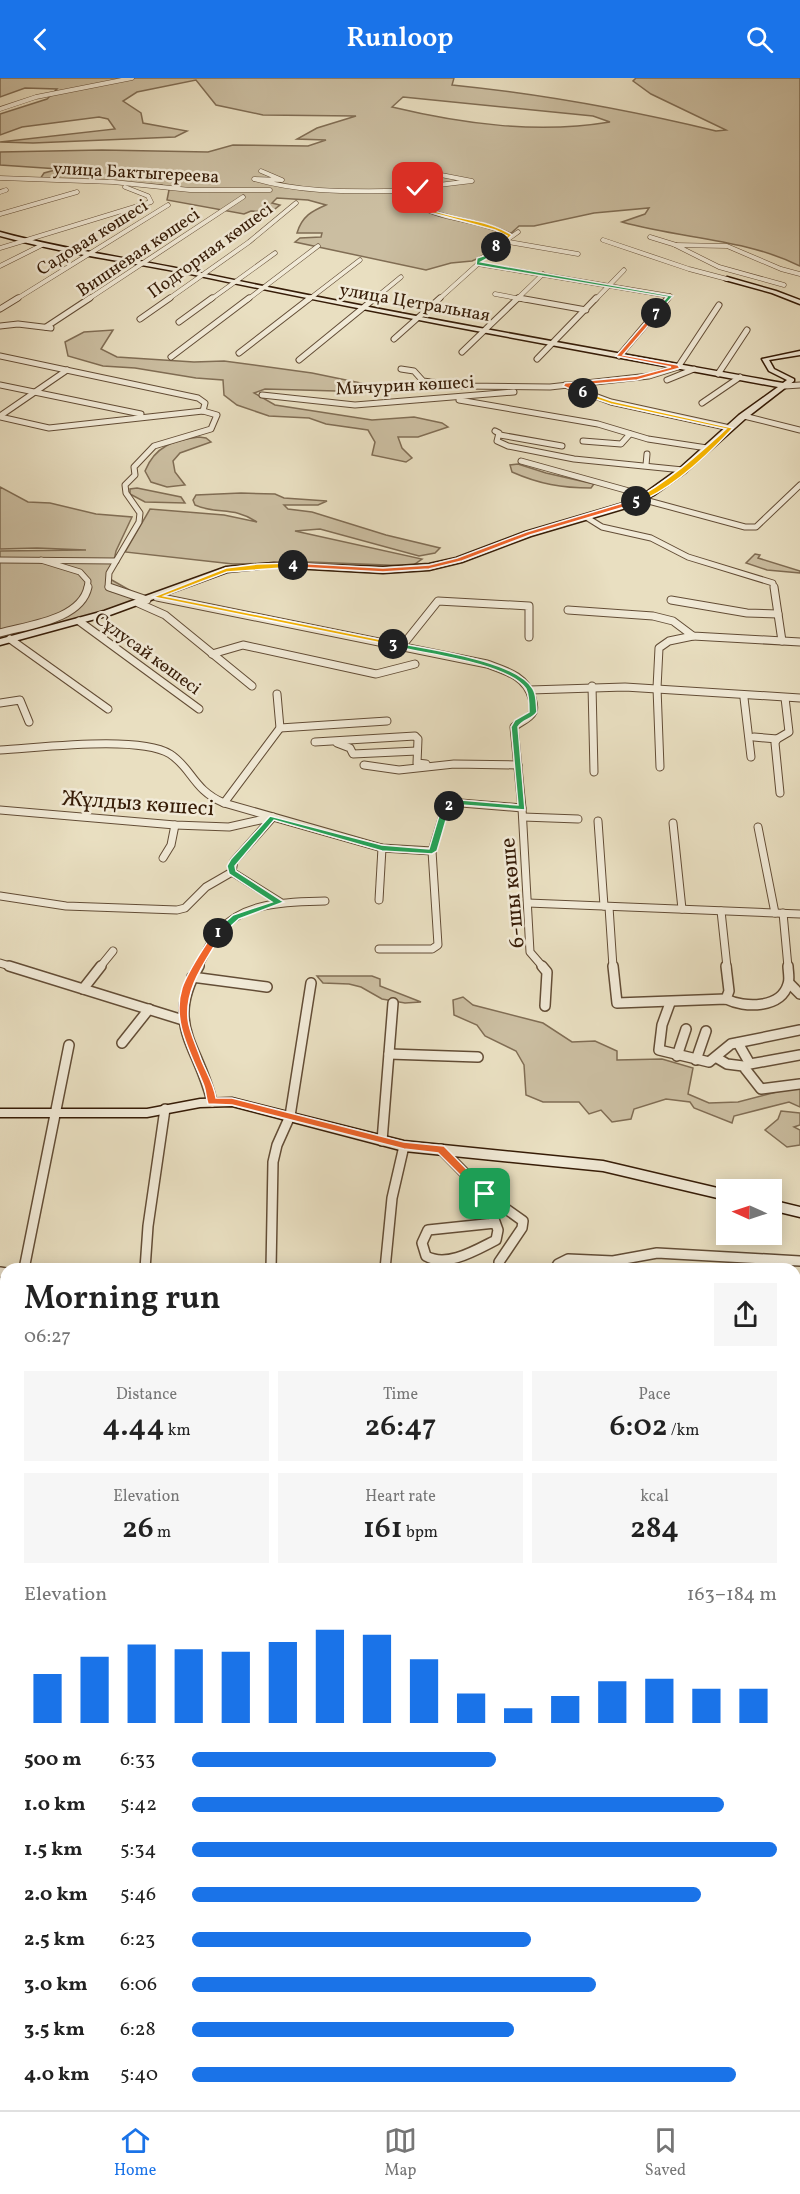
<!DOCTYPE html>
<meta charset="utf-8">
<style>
:root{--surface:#fff;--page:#f6f6f6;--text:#222;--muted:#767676;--line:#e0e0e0;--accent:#1a73e8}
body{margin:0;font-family:Vollkorn,serif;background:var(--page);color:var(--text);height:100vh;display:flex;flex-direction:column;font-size:22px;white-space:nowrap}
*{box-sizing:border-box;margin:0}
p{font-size:20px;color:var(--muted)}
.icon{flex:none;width:33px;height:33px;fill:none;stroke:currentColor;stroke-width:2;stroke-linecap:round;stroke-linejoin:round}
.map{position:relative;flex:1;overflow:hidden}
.details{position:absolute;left:0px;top:1185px;width:801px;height:848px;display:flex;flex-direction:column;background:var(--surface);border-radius:18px 18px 0 0;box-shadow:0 3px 15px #0003}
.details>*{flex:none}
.needle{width:39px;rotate:273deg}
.controls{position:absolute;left:716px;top:1101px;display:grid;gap:12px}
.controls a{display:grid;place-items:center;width:66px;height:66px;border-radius:0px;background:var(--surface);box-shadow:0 3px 15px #0003;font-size:30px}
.pin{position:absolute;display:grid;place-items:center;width:51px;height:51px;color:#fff;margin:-26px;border-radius:12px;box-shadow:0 3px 9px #0006}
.km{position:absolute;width:30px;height:30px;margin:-15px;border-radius:50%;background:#222;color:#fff;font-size:16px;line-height:30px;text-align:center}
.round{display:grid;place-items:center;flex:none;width:63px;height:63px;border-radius:0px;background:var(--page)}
.headline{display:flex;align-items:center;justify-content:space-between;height:102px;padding:0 24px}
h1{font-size:33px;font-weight:600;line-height:45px}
.metrics{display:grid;grid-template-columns:repeat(3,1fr);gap:9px;height:102px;padding:6px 24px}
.metrics div{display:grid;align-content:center;border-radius:0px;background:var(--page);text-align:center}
.metrics b{font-size:30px;font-weight:600}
.metrics small{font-size:16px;font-weight:400}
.metrics p{font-size:16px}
.chart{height:168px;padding:12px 24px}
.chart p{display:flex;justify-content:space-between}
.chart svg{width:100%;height:108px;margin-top:6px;stroke:var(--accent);stroke-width:6}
ul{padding:0 24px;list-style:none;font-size:20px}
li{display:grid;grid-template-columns:96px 72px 1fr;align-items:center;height:45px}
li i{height:15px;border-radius:8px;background:var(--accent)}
header{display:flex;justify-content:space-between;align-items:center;height:78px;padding:0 24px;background:var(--accent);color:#fff;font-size:27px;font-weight:600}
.tab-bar{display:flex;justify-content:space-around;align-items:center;height:84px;border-top:2px solid var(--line);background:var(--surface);font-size:16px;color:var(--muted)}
.tab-bar a{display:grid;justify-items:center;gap:3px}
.tab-bar .selected{color:var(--accent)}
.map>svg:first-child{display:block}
</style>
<header><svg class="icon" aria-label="back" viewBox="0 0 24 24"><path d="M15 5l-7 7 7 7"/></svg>Runloop<svg class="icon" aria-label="search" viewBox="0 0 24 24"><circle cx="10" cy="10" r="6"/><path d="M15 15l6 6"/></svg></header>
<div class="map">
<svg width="800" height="2032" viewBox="0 0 800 2032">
<rect width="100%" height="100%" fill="#e9dfc1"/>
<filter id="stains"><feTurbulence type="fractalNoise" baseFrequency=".00333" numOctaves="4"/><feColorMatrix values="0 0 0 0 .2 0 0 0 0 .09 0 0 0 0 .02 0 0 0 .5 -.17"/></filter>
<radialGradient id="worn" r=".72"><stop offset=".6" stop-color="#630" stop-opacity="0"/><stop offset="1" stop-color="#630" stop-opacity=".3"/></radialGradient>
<g fill="#cbbea1" stroke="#806d54" stroke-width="1.5" fill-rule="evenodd">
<path d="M0,0H454L452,7C541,16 629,32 716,53L726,52L651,16L633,3L636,0H800V188C743,160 682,161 622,144L645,136L649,130L594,135L534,148H519L488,176L472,183L451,185L426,192L295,164L300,160L321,159L322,155H297C302,138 312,133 326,127L308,122L277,120L272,125L280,127L271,134L251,133L244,136L167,122L169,112L162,107L40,101L44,95L59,91L0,87V74L102,72L208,74L233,67L308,68L326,62L297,61L317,50L356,38L263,37L216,27L196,2L137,14L123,23L141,35L143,45L187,53L175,59L33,65L0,64L115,51L108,41L99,39L22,49L0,57V36L47,21L57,11L25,10L0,19ZM403,19L593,38L610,44C537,56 463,46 392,29Z"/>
<polygon points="113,252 101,271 117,279 194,284 224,283 312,295 385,310 372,314 265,311 254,315 275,327 372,342 414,339 442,345 448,349 418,359 398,359 402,370 412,380 406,384 372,377 375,364 368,352 326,346 309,340 269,338 237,327 224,317 223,302 196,300 135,290 103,288 68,278 65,264 84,254"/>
<path d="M199,359L206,360L211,364L180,375L173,383L175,394L185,407L167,409L151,404L145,393C155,368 174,362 199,359Z"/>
<path d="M518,386L546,395L594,406L591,410C562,410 539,406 512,394L510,387Z"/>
<polygon points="0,409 28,424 50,425 96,436 132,439 116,473 110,501 147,522 0,562 0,473 86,472 37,470 0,471"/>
<polygon points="137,410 181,419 185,425 145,424 130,416 130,411"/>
<path d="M241,415L275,416L284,420L327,423L318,427H284L288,431L312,434L386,457L440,470L435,475L419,478L320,451L295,453L422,481L412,488L310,484L233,486L125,474L150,431L224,437L257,444C234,428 217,437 195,427L193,422L196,417Z"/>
<polygon points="755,476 760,477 758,480 800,493 800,495 767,492 746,485"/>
<polygon points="317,898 372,898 380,901 380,908 421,924 405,925 382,921 361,909 349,906 323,905"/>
<polygon points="463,919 473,927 543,945 572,964 595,963 617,973 617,982 662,981 693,990 688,1016 709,1025 738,1024 800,1008 800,1029 789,1024 734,1038 732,1045 694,1030 690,1024 666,1021 634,1031 631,1041 612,1044 601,1032 589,1036 579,1024 543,1024 526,1017 524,987 516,973 485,958 477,947 454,937 453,922"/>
<polygon points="781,1033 800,1035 800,1047 794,1049 800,1052 800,1067 787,1069 765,1052 778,1041"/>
<polygon points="795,1942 800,1946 800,2016 794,2032 669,2032 677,2026 795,2026"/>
</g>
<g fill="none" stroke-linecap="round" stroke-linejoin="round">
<g fill="#ac9d82" fill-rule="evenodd">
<rect x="795" y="1379" width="5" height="14"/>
<polygon points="0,1400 6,1402 6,1416 0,1414"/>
</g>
<g stroke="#634d36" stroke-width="5">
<g id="street-far4">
<polyline points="0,31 36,19 132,0"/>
<path d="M261,93L282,102L254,101C305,116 356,113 408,113L411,116L407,118L408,122C439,143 477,140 510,157"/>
<polyline points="0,100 113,104 190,112 270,112"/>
<polyline points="405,111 472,103 441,97 406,95"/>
<polyline points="0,114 6,112"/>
<polyline points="0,136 77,114"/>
<polyline points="650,159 676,167"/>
<polyline points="603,162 689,191 727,201"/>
<polyline points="503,163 578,176"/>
<polyline points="0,170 151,124 148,118 125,109"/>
<polyline points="478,186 670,218"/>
<polyline points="0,188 42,167"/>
<polyline points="784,207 719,189 675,167 727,168 781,191 800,196"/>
<polyline points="495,216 527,222"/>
<polyline points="15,222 168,127"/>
<polyline points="87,222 243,119"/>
<polyline points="167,222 249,164 296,125"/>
<polyline points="210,222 275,175"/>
<polyline points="247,222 318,168"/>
<polyline points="308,222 360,182"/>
<polyline points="373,222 401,199"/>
<polyline points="438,222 478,186 479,182 518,154"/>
<polyline points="516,222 543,196"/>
<polyline points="595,222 624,192"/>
<polyline points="667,222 670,218"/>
</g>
</g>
<g stroke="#634d36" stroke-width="7">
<g id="street-far3">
<polyline points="519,220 586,232"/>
<polyline points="0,231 18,220"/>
<polyline points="140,241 170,220"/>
<polyline points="179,244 212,220"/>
<polyline points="0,248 18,246 51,250"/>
<polyline points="46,249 90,220"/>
<polyline points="394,261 440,220"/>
<polyline points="462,274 518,220"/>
<polyline points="239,275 310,220"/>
<polyline points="0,278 198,320 205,325 203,333"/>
<polyline points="619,278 668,220"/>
<polyline points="171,279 249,220"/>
<polyline points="537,281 596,220"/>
<polyline points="299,282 375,220"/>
<polyline points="401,291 414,293 423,303 463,308 550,309 649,298 678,289 719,227"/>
<polyline points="718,296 747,252"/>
<polyline points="667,302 694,291"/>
<polyline points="0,307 141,336"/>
<polyline points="565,307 611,324 730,350"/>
<polyline points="785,308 800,307"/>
<polyline points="262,317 355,327 514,314"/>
<polyline points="459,322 598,346 648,361 707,370"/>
<polyline points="702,325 740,299"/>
<polyline points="0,338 67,292"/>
<polyline points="744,338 800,352"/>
<polyline points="0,339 49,350 203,333 217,337 211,351 154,368 134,389 135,397 125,407 126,415 140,435 139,444 109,495 108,509 113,511"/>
<polyline points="495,353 499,355 497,363 508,368 574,381 683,392"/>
<polyline points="500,357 562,368"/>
<polyline points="583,363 621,366 630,356"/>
<polyline points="521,383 647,418"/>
<polyline points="646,387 647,376"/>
<polyline points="641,421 745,449 756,449 800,407"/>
<polyline points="586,439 602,449 651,460 688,479 773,505 774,511"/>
<polyline points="0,482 116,483"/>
<polyline points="41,482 80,494 88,503 87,511"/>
</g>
</g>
<g stroke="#634d36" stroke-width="9">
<g id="street-far2">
<polyline points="109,509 147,522"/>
<polyline points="774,509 782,563"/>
<path d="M157,519L487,586C506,593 526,598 532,620C533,624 535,629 533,634C530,641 519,644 514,649L522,730L461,725L451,726L445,731L432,773L438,867L432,871H379"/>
<polyline points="671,522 747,535 778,536"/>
<polyline points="138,525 165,537 252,608"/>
<polyline points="568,532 653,538 673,543 693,558 800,564"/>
<polyline points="79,543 199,631"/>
<path d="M0,555C28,547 81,542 88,509"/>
<polyline points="10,561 108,631"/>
<polyline points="402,568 438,523 529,528 529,559"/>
<polyline points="212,576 243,567 376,596 415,586"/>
<polyline points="592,608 594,694"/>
<polyline points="530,612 625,609 800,620"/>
<polyline points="744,620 751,679"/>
<polyline points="0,625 20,622 29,644"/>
<polyline points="280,650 387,643"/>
<polyline points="754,659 777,661"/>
<polyline points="315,664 415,658 418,661 417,685 426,686"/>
<polyline points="337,665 350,670 353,676 417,673"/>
<path d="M0,672C39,670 138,657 170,676C192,690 193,712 224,725L382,770L432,773"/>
<polyline points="364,687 399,692 454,686 518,687"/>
<polyline points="660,689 657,610 659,570 669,563 693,558"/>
<polyline points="780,715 775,665 777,661 789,654 785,620"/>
<polyline points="224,725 280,650 277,616"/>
<polyline points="522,730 530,874 543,889"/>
<polyline points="0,732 175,747 229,749 269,740"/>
<polyline points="273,739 234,783 232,794 280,824"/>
<polyline points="523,739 578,741"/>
<polyline points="598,743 604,828"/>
<polyline points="673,745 682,831"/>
<polyline points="758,749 775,835"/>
<polyline points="163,780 171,767 175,747"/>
<polyline points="0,818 66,828 177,832 185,830 206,809 232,794"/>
<polyline points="379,822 382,770"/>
<polyline points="528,825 800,836"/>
<polyline points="609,829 613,889"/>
<polyline points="721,833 727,889"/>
<polyline points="783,835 788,889"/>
<polyline points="0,885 13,889"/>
<polyline points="100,889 113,873"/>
<path d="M198,889C205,877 210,863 219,853C245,823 289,824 325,823"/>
</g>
</g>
<g stroke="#634d36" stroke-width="12">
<g id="street-far1">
<polyline points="9,888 183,942"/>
<path d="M199,888C164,948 199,967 212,1024"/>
<polyline points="542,888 547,894 545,928"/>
<path d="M613,888L617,925L726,921C744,930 781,931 788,906C790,901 788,893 788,888"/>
<polyline points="192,899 267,909"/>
<polyline points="789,905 800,916"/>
<polyline points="83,911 101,888"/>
<polyline points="726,921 729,913 726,888"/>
<polyline points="670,925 662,947 659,972 709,984 731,966 800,952"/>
<polyline points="122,965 149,931"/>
<polyline points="738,965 750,986 800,977"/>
<polyline points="389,976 478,979"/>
<polyline points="677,978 686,951"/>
<polyline points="717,980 727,986 743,988 761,1011 800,1006"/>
<polyline points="696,982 706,953"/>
<polyline points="382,1063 393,925"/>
<polyline points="441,1071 485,1116 523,1143 522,1150 499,1184"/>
<path d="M485,1116L498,1152L496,1162C476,1172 447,1190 426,1178L422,1165L428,1152L495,1145"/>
<polyline points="24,1191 69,967"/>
<polyline points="145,1191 148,1148 165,1031"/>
<polyline points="233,1191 309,1191"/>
<polyline points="271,1191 273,1084 277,1067 290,1038 311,905"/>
<polyline points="385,1191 392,1120 404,1068"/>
<polyline points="555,1191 558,1186 568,1181 613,1183 657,1175 800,1183"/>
<polyline points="0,1194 6,1195"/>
<polyline points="795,1261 800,1261"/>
<polyline points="0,1283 6,1283"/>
<polyline points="795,1371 800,1371"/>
</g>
</g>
<g stroke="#634d36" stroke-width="14">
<g id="street">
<polyline points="795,1397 800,1397"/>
<polyline points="0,1459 6,1459"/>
<polyline points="795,1489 800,1488"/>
<polyline points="795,1586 800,1586"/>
</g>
</g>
<g stroke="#361c07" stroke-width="3">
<g id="secondary">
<path d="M0,154C61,171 124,179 186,192C384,234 584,269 783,305L787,302L769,293L762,281L800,273V277L769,282L774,291L794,301V303L745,341L686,394L654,417L633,428L531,458L462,484L429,492L383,495L274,489L227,494L110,537L0,567V561L104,533L226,489L274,485L383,489L429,486L456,480L525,454L627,424L648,413L680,390L739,337L778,309C584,273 389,238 195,197C130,184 64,176 0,158Z"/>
<polygon points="727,199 776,213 800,222 800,226 772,215 725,202 724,201"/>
<polygon points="232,1020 404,1063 603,1083 726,1112 726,1122 603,1093 404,1073 232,1028 200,1029 147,1039 0,1039 0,1031 147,1031 200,1021"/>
<polygon points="771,1122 800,1129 800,1139 771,1132"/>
<rect x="795" y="1676" width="5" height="16"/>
<rect x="0" y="1684" width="6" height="16"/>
</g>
</g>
<use href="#street-far4" stroke="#f1ead7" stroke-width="4"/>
<use href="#street-far3" stroke="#f1ead7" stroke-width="5"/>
<use href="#street-far2" stroke="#f1ead7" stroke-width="7"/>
<use href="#street-far1" stroke="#f1ead7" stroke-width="9"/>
<use href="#street" stroke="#f1ead7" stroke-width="11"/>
<use href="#secondary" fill="#f1ead7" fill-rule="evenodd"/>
</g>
<path fill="#f0652b" stroke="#fff" stroke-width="1.5" d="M214,853L222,855C207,882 185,908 188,941C189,953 197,969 201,981C206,994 214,1006 216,1020H232L404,1064L444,1068L489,1114V1119H482L438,1075L404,1071L232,1027L208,1026C206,1020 206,1014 204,1008C192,977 171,944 182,910C189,890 204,871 214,853Z"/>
<polygon fill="#22a559" stroke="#fff" stroke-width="1.5" points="446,726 453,728 449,732 437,773 432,776 382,773 274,742 235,788 236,793 284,824 239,841 221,857 213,855 233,837 272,824 229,796 227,788 231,781 270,738 382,767 429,771 441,731"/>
<path fill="#22a559" stroke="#fff" stroke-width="1.5" d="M393,564C426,571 517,582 533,611C537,617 536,627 537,634C532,642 523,641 518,649L525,732L461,727L449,730L445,728L461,722L518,727L511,649L515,642L529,634C529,627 529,617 526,611C509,585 422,575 391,568Z"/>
<polygon fill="#f5b400" stroke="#fff" stroke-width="1.5" points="293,485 296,489 227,494 164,518 393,564 396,568 153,519 226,490 257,486"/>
<polygon fill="#f0652b" stroke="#fff" stroke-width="1.5" points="636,421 638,425 530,457 462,483 429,491 383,494 293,489 290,487 293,485 383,490 429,487 457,480 526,454"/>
<path fill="#f5b400" stroke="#fff" stroke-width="1.5" d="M583,313L612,323L733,350C707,378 672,412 636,425L633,422C668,404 697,377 726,351L611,326L581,316Z"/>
<polygon fill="#f0652b" stroke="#fff" stroke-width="1.5" points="654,234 659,235 623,277 678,287 680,290 637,302 572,308 585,314 583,317 563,308 565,305 637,298 671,289 616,278"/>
<polygon fill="#22a559" stroke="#fff" stroke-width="1.5" points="495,168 499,169 492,178 481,184 673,218 656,237 653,235 667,219 476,187 477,180 489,176"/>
<path fill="#f5b400" stroke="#fff" stroke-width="1.5" d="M420,109V111L407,112L413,113L409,120C438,143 482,137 512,157L498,170H495L507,158L495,152L418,131L404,120L408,115L392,112Z"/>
<g text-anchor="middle" stroke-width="5" stroke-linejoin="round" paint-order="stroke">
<g font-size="18" fill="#361c07" stroke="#f1ead7">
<text transform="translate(136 94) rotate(3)" y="6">улица Бактыгереева</text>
<text transform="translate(92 159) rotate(-32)" y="6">Садовая көшесі</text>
<text transform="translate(210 172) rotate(-36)" y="6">Подгорная көшесі</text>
<text transform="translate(138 174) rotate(-34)" y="6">Вишневая көшесі</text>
<text transform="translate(415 224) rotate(10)" y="6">улица Цетральная</text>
<text transform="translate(405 307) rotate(-3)" y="6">Мичурин көшесі</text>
<text transform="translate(148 575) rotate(36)" y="6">Сұлусай көшесі</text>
</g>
<g font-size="22" fill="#361c07" stroke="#f1ead7">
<text transform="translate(138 724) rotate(4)" y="8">Жұлдыз көшесі</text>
<text transform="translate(511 815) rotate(-95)" y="8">6-шы көше</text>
</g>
</g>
<rect width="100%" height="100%" filter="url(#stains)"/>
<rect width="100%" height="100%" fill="url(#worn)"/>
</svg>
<div class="controls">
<a><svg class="needle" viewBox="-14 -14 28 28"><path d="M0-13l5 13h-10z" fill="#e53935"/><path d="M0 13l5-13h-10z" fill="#767676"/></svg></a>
</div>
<div class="pin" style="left:485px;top:1116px;background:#1e9e55"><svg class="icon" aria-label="arrive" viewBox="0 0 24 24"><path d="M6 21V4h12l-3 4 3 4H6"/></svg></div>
<div class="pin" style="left:418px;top:110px;background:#d93025"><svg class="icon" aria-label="check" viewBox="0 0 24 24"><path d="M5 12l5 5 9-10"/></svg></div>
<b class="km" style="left:218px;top:855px">1</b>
<b class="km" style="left:449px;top:728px">2</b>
<b class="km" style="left:393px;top:566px">3</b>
<b class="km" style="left:293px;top:487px">4</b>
<b class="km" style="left:636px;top:423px">5</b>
<b class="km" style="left:583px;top:315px">6</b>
<b class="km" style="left:656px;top:235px">7</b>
<b class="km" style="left:496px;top:169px">8</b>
<section class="details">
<div class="headline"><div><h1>Morning run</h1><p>06:27</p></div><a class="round"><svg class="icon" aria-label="share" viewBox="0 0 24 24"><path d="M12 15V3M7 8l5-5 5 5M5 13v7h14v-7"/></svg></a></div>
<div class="metrics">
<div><p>Distance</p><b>4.44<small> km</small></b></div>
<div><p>Time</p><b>26:47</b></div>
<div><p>Pace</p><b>6:02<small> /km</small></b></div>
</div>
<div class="metrics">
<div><p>Elevation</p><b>26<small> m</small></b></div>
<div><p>Heart rate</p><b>161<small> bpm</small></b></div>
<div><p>kcal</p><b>284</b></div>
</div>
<div class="chart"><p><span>Elevation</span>163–184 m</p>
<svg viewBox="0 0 160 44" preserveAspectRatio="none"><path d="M5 44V24M15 44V17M25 44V12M35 44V14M45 44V15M55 44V11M65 44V6M75 44V8M85 44V18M95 44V32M105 44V38M115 44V33M125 44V27M135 44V26M145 44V30M155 44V30"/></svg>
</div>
<ul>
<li><b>500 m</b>6:33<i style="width:52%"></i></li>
<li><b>1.0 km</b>5:42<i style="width:91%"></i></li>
<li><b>1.5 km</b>5:34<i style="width:100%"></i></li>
<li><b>2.0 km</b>5:46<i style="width:87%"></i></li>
<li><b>2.5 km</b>6:23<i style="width:58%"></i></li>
<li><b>3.0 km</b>6:06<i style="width:69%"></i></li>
<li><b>3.5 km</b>6:28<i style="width:55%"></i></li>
<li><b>4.0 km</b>5:40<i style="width:93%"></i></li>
</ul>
</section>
</div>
<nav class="tab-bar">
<a class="selected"><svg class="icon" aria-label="home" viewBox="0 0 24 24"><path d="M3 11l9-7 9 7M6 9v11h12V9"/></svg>Home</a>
<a><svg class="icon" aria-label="map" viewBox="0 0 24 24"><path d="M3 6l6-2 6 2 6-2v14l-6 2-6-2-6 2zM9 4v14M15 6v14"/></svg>Map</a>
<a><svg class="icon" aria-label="saved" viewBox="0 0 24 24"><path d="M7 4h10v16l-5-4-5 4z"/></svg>Saved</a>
</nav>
